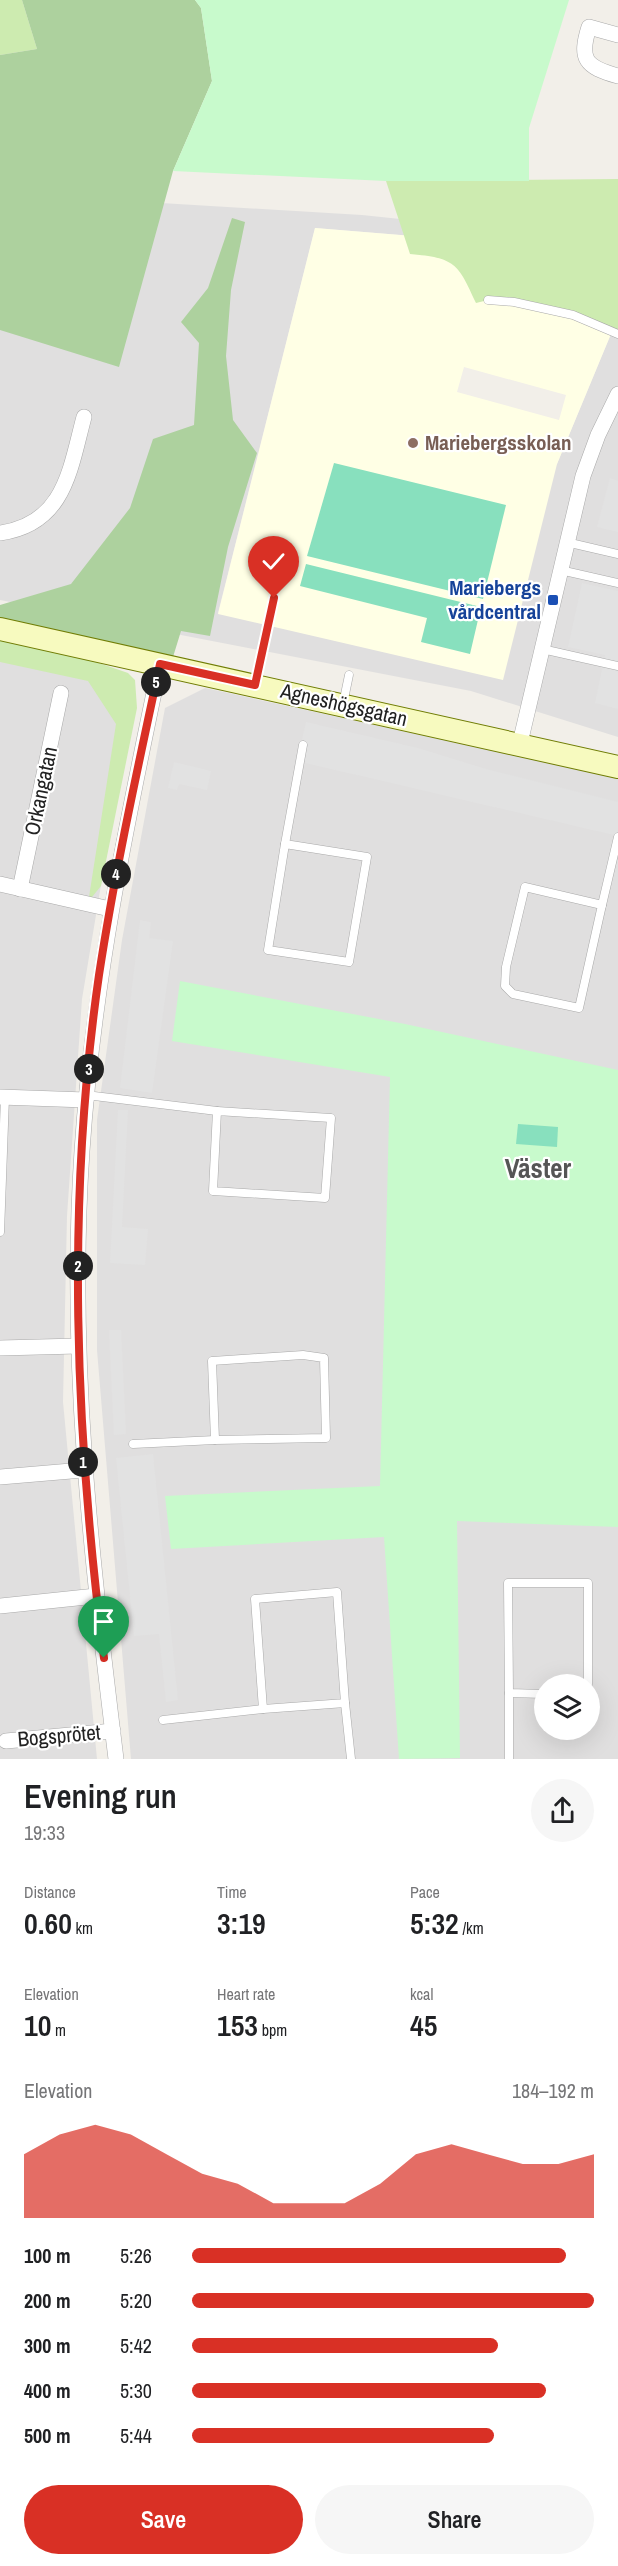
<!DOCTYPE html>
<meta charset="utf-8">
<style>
:root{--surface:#fff;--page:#f6f6f6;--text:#202124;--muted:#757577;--accent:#d93025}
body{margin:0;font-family:"Archivo Narrow",sans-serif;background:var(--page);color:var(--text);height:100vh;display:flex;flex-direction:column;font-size:22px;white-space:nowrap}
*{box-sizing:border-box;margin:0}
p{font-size:20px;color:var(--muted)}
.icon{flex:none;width:33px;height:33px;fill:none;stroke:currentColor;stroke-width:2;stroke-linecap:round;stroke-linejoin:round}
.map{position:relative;height:1759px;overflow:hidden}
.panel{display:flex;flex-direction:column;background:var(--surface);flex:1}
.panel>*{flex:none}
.tools{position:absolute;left:534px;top:1674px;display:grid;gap:12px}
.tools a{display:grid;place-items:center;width:66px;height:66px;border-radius:50%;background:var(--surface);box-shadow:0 6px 24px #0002;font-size:30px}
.pin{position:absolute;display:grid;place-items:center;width:51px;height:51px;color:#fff;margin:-62px -26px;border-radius:50% 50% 50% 0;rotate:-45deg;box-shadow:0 0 6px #0007}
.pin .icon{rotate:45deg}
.km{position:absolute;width:30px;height:30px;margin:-15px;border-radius:50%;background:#222;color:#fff;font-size:16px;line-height:30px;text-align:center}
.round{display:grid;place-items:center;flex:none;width:63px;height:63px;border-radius:32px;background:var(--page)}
.headline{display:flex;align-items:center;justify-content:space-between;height:102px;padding:0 24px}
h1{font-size:33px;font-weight:600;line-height:45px}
.stats{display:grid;grid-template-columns:repeat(3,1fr);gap:9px;height:102px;padding:6px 24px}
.stats div{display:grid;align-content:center}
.stats b{font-size:30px;font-weight:600}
.stats small{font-size:16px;font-weight:400}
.stats p{font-size:16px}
.chart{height:168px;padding:12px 24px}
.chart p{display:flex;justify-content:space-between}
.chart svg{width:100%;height:108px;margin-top:6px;fill:var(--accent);opacity:.7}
.cta{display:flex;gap:12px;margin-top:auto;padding:12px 24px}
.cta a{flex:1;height:69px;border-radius:36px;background:var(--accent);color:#fff;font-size:24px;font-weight:600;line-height:69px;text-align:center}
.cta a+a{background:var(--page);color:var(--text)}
ul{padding:0 24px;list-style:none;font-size:20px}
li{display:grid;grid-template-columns:96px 72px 1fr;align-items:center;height:45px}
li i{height:15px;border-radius:8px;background:var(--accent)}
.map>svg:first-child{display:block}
</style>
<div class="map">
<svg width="618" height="1759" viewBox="0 0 618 1759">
<rect width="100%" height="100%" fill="#f2efe9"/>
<g fill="#e0dfdf" fill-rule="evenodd">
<polygon points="0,93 112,200 362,215 561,236 618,253 315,228 218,613 557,464 618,317 618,737 471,691 0,600"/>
<polygon points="0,649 128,678 132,699 82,999 67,1216 63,1402 97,1759 0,1759"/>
<path d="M205,688L618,778V1759H131L97,1350V1120L122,940L165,708ZM544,1684H590V1730H544Z"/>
</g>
<path fill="#ffffe5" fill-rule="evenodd" d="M315,228L618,253V317L557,464L503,680L218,614ZM464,367L566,395L559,420L457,392Z"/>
<g fill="#cdebb0">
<polygon points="0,0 22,0 37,49 0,55"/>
<path d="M618,179V333L573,315L488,300L476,303C458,263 455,258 410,254L386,181Z"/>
<polygon points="0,638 70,653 128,673 135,680 137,708 101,886 92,897 89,897 116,724 88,681 0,662"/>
</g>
<g fill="#add19e">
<polygon points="22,0 195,0 201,8 212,81 173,171 119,367 0,330 0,55 37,49"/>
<polygon points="232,218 245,222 231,290 226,356 233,420 257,453 228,547 210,636 181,631 173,657 0,618 0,605 71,584 130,508 153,439 194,425 199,343 181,322 208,288"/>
</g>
<g fill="#c8facc">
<polygon points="195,0 569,0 529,128 529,181 386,181 173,171 212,81 201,8"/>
<polygon points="180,981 405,1024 618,1070 618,1527 457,1521 460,1758 399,1759 384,1537 171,1549 165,1496 380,1486 390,1077 172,1041"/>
</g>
<g fill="#88e0be">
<polygon points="334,463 506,505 483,599 307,556"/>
<polygon points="306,564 481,607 470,654 421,642 427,618 300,586"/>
<polygon points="518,1124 558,1127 557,1147 516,1144"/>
</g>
<g fill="#e2e2e2">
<polygon points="610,478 618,481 618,532 597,527"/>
<polygon points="582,583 618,591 618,709 595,703 605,655 568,647"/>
<polygon points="306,722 418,748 486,769 618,802 618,836 297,761"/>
<polygon points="174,762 211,771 207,790 179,784 177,790 168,788"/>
<polygon points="140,920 151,922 149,938 173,941 152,1093 120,1088"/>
<polygon points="118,1110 128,1110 122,1227 148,1229 145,1265 110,1263"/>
<polygon points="109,1330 121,1330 126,1434 114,1435"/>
<polygon points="153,1454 178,1700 166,1702 159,1634 134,1636 116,1458"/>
</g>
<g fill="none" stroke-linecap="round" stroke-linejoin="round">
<g stroke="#a9a9a9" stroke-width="9">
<g id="lane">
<polyline points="488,300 514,302 573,315 618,334"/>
<polyline points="566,542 618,554"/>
<polyline points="560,570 618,583"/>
<polyline points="542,649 618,666"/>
<polyline points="256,684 274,598"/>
<polyline points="343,704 349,675"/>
<polygon points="285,844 367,857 349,962 268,950"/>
<polyline points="285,844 303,745"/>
<polygon points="525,887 602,905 579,1008 513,994 505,986 506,967"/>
<polyline points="602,905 618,837"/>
<polyline points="86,1095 217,1111"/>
<polygon points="217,1111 331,1118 325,1198 213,1191"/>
<polyline points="0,1232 5,1097"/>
<polygon points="303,1355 324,1358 326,1438 215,1440 212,1361"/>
<polyline points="133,1444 215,1440"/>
<polygon points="337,1592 345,1703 263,1709 255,1599"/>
<polyline points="544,1694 509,1693 508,1583 588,1583 588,1684"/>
<polyline points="345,1703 351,1759"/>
<polyline points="163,1720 263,1709"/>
<polyline points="509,1759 509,1693"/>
</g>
</g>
<g stroke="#a9a9a9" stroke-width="16">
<g id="street">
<path d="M618,35L589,27C579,59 585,67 618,76"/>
<path d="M0,533C65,524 70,469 84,417"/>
<polyline points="520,743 583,476 598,435 618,394"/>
<polyline points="0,884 110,909"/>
<polyline points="20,889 61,693"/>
<polyline points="0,1097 86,1100"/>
<polyline points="0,1348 78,1346"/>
<polyline points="0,1477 83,1470"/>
<polyline points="0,1606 96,1596"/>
<polyline points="6,1741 113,1731"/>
<path d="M116,1759C91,1554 68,1358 82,1151C93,985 126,826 160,664"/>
</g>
</g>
<g stroke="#707d05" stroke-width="24">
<polyline id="secondary" points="0,629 618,767"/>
</g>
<use href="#lane" stroke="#fff" stroke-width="8"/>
<use href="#street" stroke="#fff" stroke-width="15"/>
<use href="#secondary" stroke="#f7fabf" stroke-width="22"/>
</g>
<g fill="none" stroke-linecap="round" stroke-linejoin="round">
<g stroke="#fff" stroke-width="12">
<path id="route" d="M104,1658C75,1431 66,1203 99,975C115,870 138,767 160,664L255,685L274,598"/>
</g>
<use href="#route" stroke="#d93025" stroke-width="8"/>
</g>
<circle fill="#8d6e63" stroke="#fff" stroke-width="2" cx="413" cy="443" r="6"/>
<rect fill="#1a4fb4" stroke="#fff" stroke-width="2" x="547" y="594" width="12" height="12" rx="3"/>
<g text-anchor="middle" stroke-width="4.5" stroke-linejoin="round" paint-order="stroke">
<g font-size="21" font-weight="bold" fill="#785e54" stroke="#fff" text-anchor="start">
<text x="425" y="450">Mariebergsskolan</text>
</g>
<g font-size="21" font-weight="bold" fill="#164399" stroke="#fff" text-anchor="end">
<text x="541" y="595">Mariebergs<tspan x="541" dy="24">vårdcentral</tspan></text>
</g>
<g font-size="21" fill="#222" stroke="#fff">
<text transform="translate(344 705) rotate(13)" y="7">Agneshögsgatan</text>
<text transform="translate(41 791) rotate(-78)" y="7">Orkangatan</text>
<text transform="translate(59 1736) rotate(-5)" y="7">Bogsprötet</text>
</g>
<g font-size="27" font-weight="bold" fill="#555" stroke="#fff">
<text x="538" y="1178">Väster</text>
</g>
</g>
</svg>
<div class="tools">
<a><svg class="icon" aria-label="layers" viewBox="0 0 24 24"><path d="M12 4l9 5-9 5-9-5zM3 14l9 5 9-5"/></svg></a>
</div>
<div class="pin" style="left:104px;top:1658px;background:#1e9e55"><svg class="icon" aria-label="arrive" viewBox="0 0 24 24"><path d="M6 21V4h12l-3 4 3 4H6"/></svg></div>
<div class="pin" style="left:274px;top:598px;background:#d93025"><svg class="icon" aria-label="check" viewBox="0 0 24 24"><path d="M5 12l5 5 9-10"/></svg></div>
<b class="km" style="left:83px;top:1462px">1</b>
<b class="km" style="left:78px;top:1266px">2</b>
<b class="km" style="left:89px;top:1069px">3</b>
<b class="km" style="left:116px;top:874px">4</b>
<b class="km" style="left:156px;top:682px">5</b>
</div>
<section class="panel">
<div class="headline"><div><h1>Evening run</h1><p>19:33</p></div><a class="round"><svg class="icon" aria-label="share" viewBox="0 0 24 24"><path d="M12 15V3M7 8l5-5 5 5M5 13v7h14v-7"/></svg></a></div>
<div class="stats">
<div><p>Distance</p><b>0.60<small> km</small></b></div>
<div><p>Time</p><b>3:19</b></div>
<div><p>Pace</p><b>5:32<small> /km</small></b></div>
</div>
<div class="stats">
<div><p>Elevation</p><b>10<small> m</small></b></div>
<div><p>Heart rate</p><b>153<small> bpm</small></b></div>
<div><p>kcal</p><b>45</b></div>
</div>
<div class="chart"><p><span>Elevation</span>184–192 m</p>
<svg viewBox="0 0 160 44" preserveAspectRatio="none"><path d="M0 44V18L10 10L20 6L30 10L40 18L50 26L60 30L70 38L80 38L90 38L100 30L110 18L120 14L130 18L140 22L150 22L160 18V44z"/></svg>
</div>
<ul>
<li><b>100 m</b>5:26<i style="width:93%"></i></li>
<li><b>200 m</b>5:20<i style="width:100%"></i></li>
<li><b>300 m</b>5:42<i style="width:76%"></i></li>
<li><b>400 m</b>5:30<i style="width:88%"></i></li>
<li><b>500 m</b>5:44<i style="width:75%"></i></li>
</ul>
<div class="cta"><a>Save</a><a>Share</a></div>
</section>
